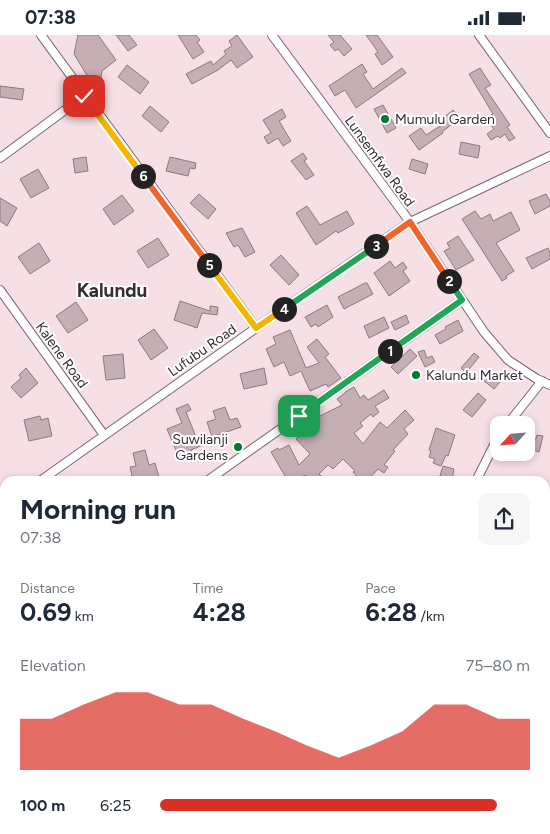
<!DOCTYPE html>
<meta charset="utf-8">
<style>
:root{--surface:#fff;--page:#f6f6f7;--text:#1f2937;--muted:#747a83;--accent:#d93025}
body{margin:0;font-family:Figtree,sans-serif;background:var(--page);color:var(--text);height:100vh;display:flex;flex-direction:column;font-size:19px;white-space:nowrap}
*{box-sizing:border-box;margin:0}
p{font-size:16px;color:var(--muted)}
.icon{flex:none;width:28px;height:28px;fill:none;stroke:currentColor;stroke-width:2;stroke-linecap:round;stroke-linejoin:round}
.map{position:relative;flex:1;overflow:hidden}
.details{position:absolute;left:0px;top:441px;width:550px;height:359px;display:flex;flex-direction:column;background:var(--surface);border-radius:15px 15px 0 0;box-shadow:0 2px 8px #0003}
.details>*{flex:none}
.needle{width:32px;rotate:244deg}
.buttons{position:absolute;left:490px;top:381px;display:grid;gap:10px}
.buttons a{display:grid;place-items:center;width:45px;height:45px;border-radius:10px;background:var(--surface);box-shadow:0 2px 8px #0003;font-size:25px}
.pin{position:absolute;display:grid;place-items:center;width:42px;height:42px;color:#fff;margin:-21px;border-radius:10px;box-shadow:0 2px 8px #0006}
.km{position:absolute;width:25px;height:25px;margin:-12px;border-radius:50%;background:#222;color:#fff;font-size:14px;line-height:25px;text-align:center}
.round{display:grid;place-items:center;flex:none;width:52px;height:52px;border-radius:10px;background:var(--page)}
.headline{display:flex;align-items:center;justify-content:space-between;height:85px;padding:0 20px}
h1{font-size:28px;font-weight:700;line-height:38px}
.figures{display:grid;grid-template-columns:repeat(3,1fr);gap:8px;height:85px;padding:5px 20px}
.figures div{display:grid;align-content:center}
.figures b{font-size:25px;font-weight:700}
.figures small{font-size:14px;font-weight:400}
.figures p{font-size:14px}
.chart{height:140px;padding:10px 20px}
.chart p{display:flex;justify-content:space-between}
.chart svg{width:100%;height:90px;margin-top:5px;fill:var(--accent);opacity:.7}
ul{padding:0 20px;list-style:none;font-size:16px}
li{display:grid;grid-template-columns:80px 60px 1fr;align-items:center;height:38px}
li i{height:12px;border-radius:6px;background:var(--accent)}
.status{display:flex;justify-content:space-between;align-items:center;height:35px;padding:0 25px;background:var(--surface);direction:ltr}
.status svg{height:14px;fill:currentColor}
.map>svg:first-child{display:block}
</style>
<div class="status"><b>07:38</b><svg viewBox="0 0 49 12"><path d="M0 12V9h3v3zM5 12V6h3v6zM10 12V3h3v9zM15 12V0h3v12zM26 1h20v11H26zM47 4h2v5h-2z"/></svg></div>
<div class="map">
<svg width="550" height="799" viewBox="0 0 550 799">
<rect width="100%" height="100%" fill="#f6dfe5"/>
<g fill="none" stroke-linecap="round" stroke-linejoin="round">
<polyline stroke="#d9809e" stroke-width="2.5" points="0,634 5,632"/>
</g>
<g fill="#c5afb5" stroke="#8e797f">
<polygon points="78,0 98,0 116,25 102,36 101,43 88,42 74,19"/>
<polygon points="116,0 129,0 137,10 128,16"/>
<polygon points="178,0 196,0 200,5 197,7 204,17 193,24"/>
<polygon points="237,0 253,22 237,33 231,25 218,35 192,49 186,39 211,26 213,30 226,19 224,16 232,11 229,6"/>
<polygon points="328,0 340,0 352,14 344,21 338,14 335,16 330,10 334,7"/>
<polygon points="366,0 377,0 393,22 382,30 375,19 378,17"/>
<polygon points="362,29 367,37 363,39 373,54 402,33 406,38 356,73 345,55 335,61 329,51"/>
<polygon points="127,30 149,47 140,59 118,42"/>
<polygon points="480,33 491,50 485,53 510,90 507,92 515,103 509,106 505,99 500,103 498,101 491,105 487,99 494,94 486,83 493,79 469,39"/>
<polygon points="0,51 24,54 22,65 0,62"/>
<polygon points="383,70 396,93 387,98 374,74"/>
<polygon points="150,71 169,87 161,97 142,81"/>
<polygon points="282,74 286,82 279,86 291,106 283,111 278,103 268,109 264,102 271,98 263,85"/>
<polygon points="453,75 460,83 442,97 443,98 419,115 409,101 421,93 426,100 445,88 442,84"/>
<polygon points="461,107 480,111 478,123 459,119"/>
<polygon points="303,118 307,124 304,126 314,140 306,145 291,126"/>
<polygon points="86,122 88,136 75,138 73,124"/>
<polygon points="170,122 196,128 195,134 190,133 188,141 166,136"/>
<polygon points="412,124 428,129 425,139 409,134"/>
<polygon points="38,134 49,153 31,163 20,144"/>
<polygon points="199,159 216,174 208,184 190,168"/>
<polygon points="546,159 550,166 550,171 535,179 529,166"/>
<polygon points="122,160 134,176 114,190 103,174"/>
<polygon points="0,163 17,173 7,191 0,186"/>
<polygon points="307,171 320,190 347,176 354,189 338,198 336,196 316,210 296,178"/>
<polygon points="475,176 481,184 490,179 493,186 511,177 520,195 496,208 514,236 506,241 507,243 502,246 462,184"/>
<polygon points="242,193 255,217 245,222 238,210 234,212 226,198"/>
<polygon points="458,201 474,225 456,235 444,216 450,213 447,208"/>
<polygon points="158,203 169,220 148,233 137,216"/>
<polygon points="39,208 50,226 30,239 18,222"/>
<polygon points="548,213 550,217 550,224 532,234 526,223"/>
<polygon points="281,220 299,240 289,250 270,230"/>
<polygon points="390,226 395,233 403,227 407,233 403,236 410,246 389,261 374,238"/>
<polygon points="365,248 367,248 373,259 344,274 338,262"/>
<polygon points="180,266 210,276 210,271 218,272 217,280 202,278 197,293 174,285"/>
<polygon points="76,267 88,285 68,298 56,281"/>
<polygon points="327,270 333,282 318,292 316,289 311,292 305,282"/>
<polygon points="406,280 409,288 395,295 391,287"/>
<polygon points="384,282 389,293 369,303 364,291"/>
<polygon points="458,285 463,296 440,309 435,300 446,294 445,292"/>
<polygon points="154,294 168,313 151,325 138,305"/>
<polygon points="290,295 306,333 319,328 307,312 317,304 329,319 325,322 341,343 328,352 326,349 310,356 301,336 290,341 284,327 274,332 266,314 276,309 273,302"/>
<polygon points="410,314 417,321 398,339 391,332"/>
<polygon points="424,315 427,323 432,321 435,327 425,332 418,317"/>
<polygon points="474,318 479,322 466,338 461,333"/>
<polygon points="123,319 125,343 106,345 103,321"/>
<polygon points="26,333 38,348 21,363 11,352 21,343 19,340"/>
<polygon points="264,333 267,349 244,354 240,339"/>
<polygon points="489,338 500,347 494,354 483,345"/>
<polygon points="354,352 360,363 364,360 368,365 384,355 389,363 375,371 379,377 373,382 371,379 360,388 363,391 354,398 363,409 380,387 387,393 405,375 414,385 404,394 408,399 393,415 395,416 384,430 388,432 384,438 378,434 367,446 361,446 353,437 355,436 343,424 333,434 328,430 319,439 327,446 311,446 305,440 295,446 288,446 271,417 278,413 279,415 289,410 299,430 310,419 296,404 309,392 307,390 314,384 342,370 337,364 345,358 345,357"/>
<polygon points="478,358 486,365 472,382 463,375"/>
<polygon points="188,369 191,375 186,377 196,402 199,401 203,410 191,415 193,420 180,425 167,394 182,388 176,374"/>
<polygon points="225,372 230,385 237,383 241,392 212,402 207,387 216,384 213,376"/>
<polygon points="40,381 41,385 48,383 52,401 29,406 24,385"/>
<polygon points="436,393 455,400 448,421 446,420 441,431 433,428 435,424 429,422 431,416 429,415"/>
<polygon points="530,400 536,404 537,400 543,401 539,417 533,415 534,412 526,408"/>
<polygon points="145,415 149,430 155,428 160,446 144,446 143,442 133,445 130,432 136,431 133,418"/>
<polygon points="443,431 454,434 452,444 440,441"/>
</g>
<g fill="none" stroke-linecap="round" stroke-linejoin="round">
<g stroke="#7c686e" stroke-width="10">
<g id="minor">
<polyline points="41,0 256,293"/>
<polyline points="272,0 410,187 484,297 508,325 537,344 550,350"/>
<polyline points="479,0 550,98"/>
<polyline points="0,123 84,61"/>
<polyline points="0,255 104,400"/>
<polyline points="507,390 542,346"/>
<polyline points="40,446 256,293 410,187 550,121"/>
<polyline points="207,446 462,265"/>
<polyline points="476,446 499,400"/>
<polyline points="0,474 5,471"/>
<polyline points="0,591 5,588"/>
<polyline points="545,644 550,645"/>
<polyline points="0,746 5,744"/>
<polyline points="67,799 67,795"/>
<polyline points="216,799 216,795"/>
<polyline points="384,799 385,795"/>
</g>
</g>
<use href="#minor" stroke="#fff" stroke-width="8"/>
</g>
<g fill="none" stroke-linecap="round" stroke-linejoin="round">
<g stroke="#fff" stroke-width="10">
<polyline id="split-1" points="299,381 390,316"/>
</g>
<g stroke="#fff" stroke-width="10">
<polyline id="split-2" points="390,316 462,265 449,246"/>
</g>
<g stroke="#fff" stroke-width="10">
<polyline id="split-3" points="376,211 410,187 449,246"/>
</g>
<g stroke="#fff" stroke-width="10">
<polyline id="split-4" points="284,274 376,211"/>
</g>
<g stroke="#fff" stroke-width="10">
<polyline id="split-5" points="209,230 256,293 284,274"/>
</g>
<g stroke="#fff" stroke-width="10">
<polyline id="split-6" points="143,141 209,230"/>
</g>
<g stroke="#fff" stroke-width="10">
<polyline id="split-7" points="84,61 143,141"/>
</g>
<use href="#split-1" stroke="#22a559" stroke-width="6"/>
<use href="#split-2" stroke="#22a559" stroke-width="6"/>
<use href="#split-3" stroke="#f0652b" stroke-width="6"/>
<use href="#split-4" stroke="#22a559" stroke-width="6"/>
<use href="#split-5" stroke="#f5b400" stroke-width="6"/>
<use href="#split-6" stroke="#f0652b" stroke-width="6"/>
<use href="#split-7" stroke="#f5b400" stroke-width="6"/>
</g>
<g fill="#007a31" stroke="#fff" stroke-width="2">
<circle cx="385" cy="84" r="5"/>
<circle cx="416" cy="340" r="5"/>
<circle cx="238" cy="412" r="5"/>
</g>
<g text-anchor="middle" stroke-width="4" stroke-linejoin="round" paint-order="stroke">
<g font-size="14" fill="#362e30" stroke="#fff" text-anchor="start">
<text x="395" y="89">Mumulu Garden</text>
<text x="426" y="345">Kalundu Market</text>
<text x="228" y="409" text-anchor="end">Suwilanji<tspan x="228" dy="16">Gardens</tspan></text>
</g>
<g font-size="14" fill="#362e30" stroke="#fff">
<text transform="translate(380 126) rotate(54)" y="5">Lunsemfwa Road</text>
<text transform="translate(202 315) rotate(-35)" y="5">Lufubu Road</text>
<text transform="translate(62 320) rotate(54)" y="5">Kalene Road</text>
</g>
<g font-size="19" font-weight="bold" fill="#362e30" stroke="#fff">
<text x="112" y="262">Kalundu</text>
</g>
</g>
</svg>
<div class="buttons">
<a><svg class="needle" viewBox="-14 -14 28 28"><path d="M0-13l5 13h-10z" fill="#e53935"/><path d="M0 13l5-13h-10z" fill="#747a83"/></svg></a>
</div>
<div class="pin" style="left:299px;top:381px;background:#1e9e55"><svg class="icon" aria-label="arrive" viewBox="0 0 24 24"><path d="M6 21V4h12l-3 4 3 4H6"/></svg></div>
<div class="pin" style="left:84px;top:61px;background:#d93025"><svg class="icon" aria-label="check" viewBox="0 0 24 24"><path d="M5 12l5 5 9-10"/></svg></div>
<b class="km" style="left:390px;top:316px">1</b>
<b class="km" style="left:449px;top:246px">2</b>
<b class="km" style="left:376px;top:211px">3</b>
<b class="km" style="left:284px;top:274px">4</b>
<b class="km" style="left:209px;top:230px">5</b>
<b class="km" style="left:143px;top:141px">6</b>
<section class="details">
<div class="headline"><div><h1>Morning run</h1><p>07:38</p></div><a class="round"><svg class="icon" aria-label="share" viewBox="0 0 24 24"><path d="M12 15V3M7 8l5-5 5 5M5 13v7h14v-7"/></svg></a></div>
<div class="figures">
<div><p>Distance</p><b>0.69<small> km</small></b></div>
<div><p>Time</p><b>4:28</b></div>
<div><p>Pace</p><b>6:28<small> /km</small></b></div>
</div>
<div class="chart"><p><span>Elevation</span>75–80 m</p>
<svg viewBox="0 0 160 44" preserveAspectRatio="none"><path d="M0 44V19L10 19L20 12L30 6L40 6L50 12L60 12L70 19L80 25L90 32L100 38L110 32L120 25L130 12L140 12L150 19L160 19V44z"/></svg>
</div>
<ul>
<li><b>100 m</b>6:25<i style="width:91%"></i></li>
</ul>
</section>
</div>
